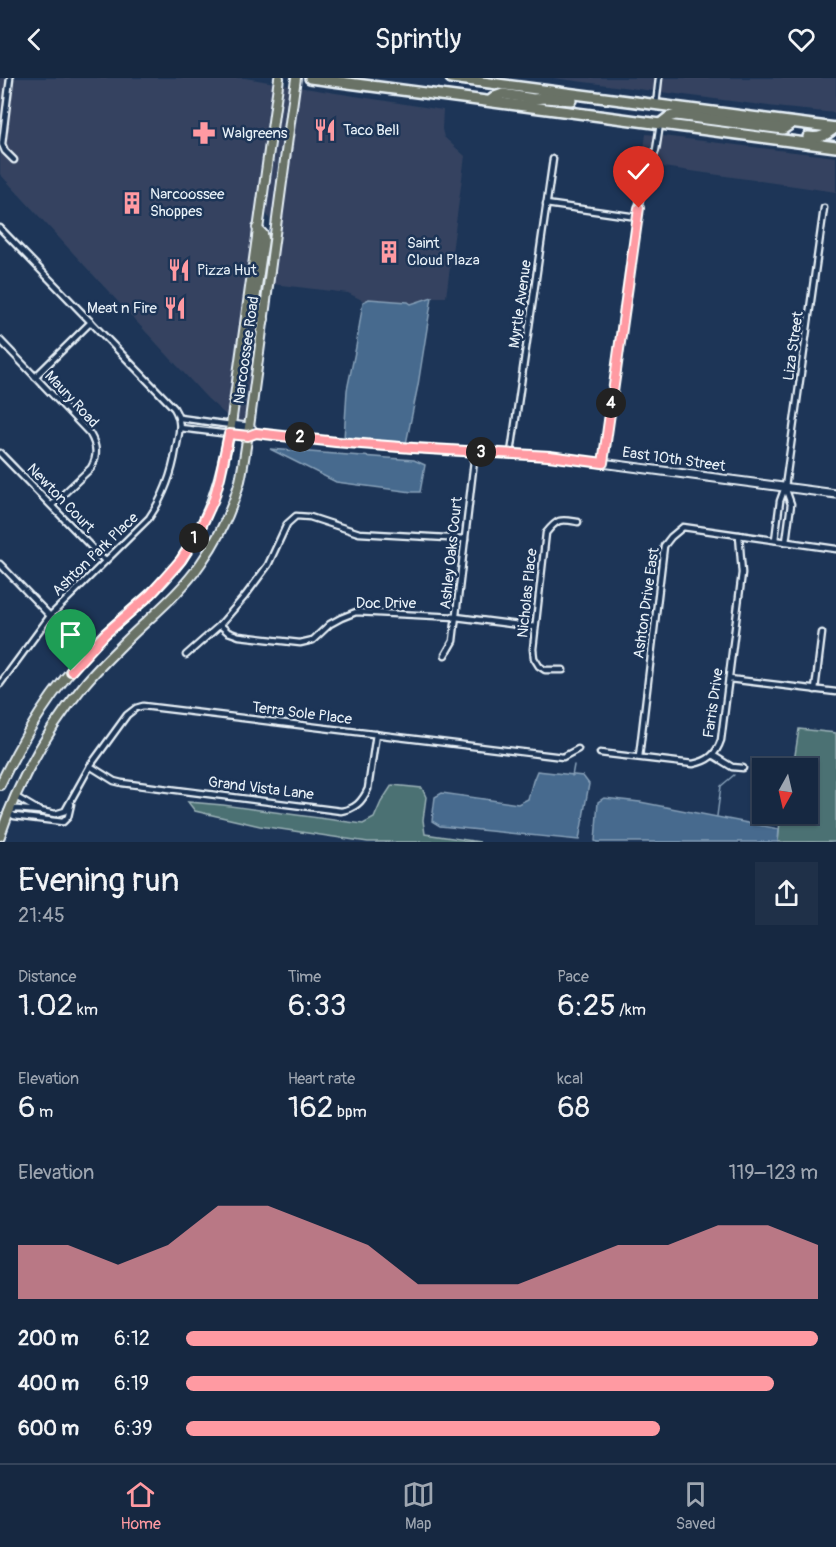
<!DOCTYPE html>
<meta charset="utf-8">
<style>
:root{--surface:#162841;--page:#1f3048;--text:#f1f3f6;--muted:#9ea6b1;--line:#35445a;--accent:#ff9aa2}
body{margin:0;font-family:Pangolin,sans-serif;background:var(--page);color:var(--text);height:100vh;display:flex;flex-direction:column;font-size:22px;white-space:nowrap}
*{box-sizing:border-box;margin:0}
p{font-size:20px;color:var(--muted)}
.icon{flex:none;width:33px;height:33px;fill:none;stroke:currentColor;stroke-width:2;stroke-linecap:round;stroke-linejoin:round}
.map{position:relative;height:764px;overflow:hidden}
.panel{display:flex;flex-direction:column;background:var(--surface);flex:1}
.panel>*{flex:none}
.needle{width:39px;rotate:188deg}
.fabs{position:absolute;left:752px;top:680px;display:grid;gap:12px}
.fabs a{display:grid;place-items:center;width:66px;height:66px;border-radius:0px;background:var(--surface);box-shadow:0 2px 4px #0004,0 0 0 2px var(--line);font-size:30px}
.pin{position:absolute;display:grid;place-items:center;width:51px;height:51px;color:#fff;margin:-62px -26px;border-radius:50% 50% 50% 0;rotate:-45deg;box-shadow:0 0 6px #0007}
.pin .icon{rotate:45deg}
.km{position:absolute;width:30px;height:30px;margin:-15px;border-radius:50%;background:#222;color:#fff;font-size:16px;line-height:30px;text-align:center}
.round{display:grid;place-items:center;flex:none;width:63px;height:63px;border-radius:0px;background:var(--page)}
.summary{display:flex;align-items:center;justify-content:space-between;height:102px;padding:0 18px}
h1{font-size:33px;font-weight:600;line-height:45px}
.figures{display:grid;grid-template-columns:repeat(3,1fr);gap:9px;height:102px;padding:6px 18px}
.figures div{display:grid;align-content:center}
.figures b{font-size:30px;font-weight:600}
.figures small{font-size:16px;font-weight:400}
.figures p{font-size:16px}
.chart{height:168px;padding:12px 18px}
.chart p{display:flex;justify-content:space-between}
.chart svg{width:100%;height:108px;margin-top:6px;fill:var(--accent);opacity:.7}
ul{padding:0 18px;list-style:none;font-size:20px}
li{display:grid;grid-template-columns:96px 72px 1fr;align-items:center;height:45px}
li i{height:15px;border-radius:8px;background:var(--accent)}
header{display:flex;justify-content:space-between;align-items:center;height:78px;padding:0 18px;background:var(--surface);font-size:27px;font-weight:600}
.tabs{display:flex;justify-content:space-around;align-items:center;height:84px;border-top:2px solid var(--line);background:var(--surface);font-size:16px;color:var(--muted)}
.tabs a{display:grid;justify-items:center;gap:3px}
.tabs .current{color:var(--accent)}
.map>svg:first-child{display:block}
</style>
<header><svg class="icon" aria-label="back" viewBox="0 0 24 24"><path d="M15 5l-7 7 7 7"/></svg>Sprintly<svg class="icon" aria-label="heart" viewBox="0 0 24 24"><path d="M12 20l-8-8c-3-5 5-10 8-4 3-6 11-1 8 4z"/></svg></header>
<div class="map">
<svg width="836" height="764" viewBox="0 0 836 764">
<rect width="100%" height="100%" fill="#1d3557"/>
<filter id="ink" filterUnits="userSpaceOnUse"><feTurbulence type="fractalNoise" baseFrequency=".0167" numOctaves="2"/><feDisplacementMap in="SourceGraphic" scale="12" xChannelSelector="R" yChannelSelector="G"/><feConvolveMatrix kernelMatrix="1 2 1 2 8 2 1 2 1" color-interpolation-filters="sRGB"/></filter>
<g filter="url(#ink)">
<g fill="#344360">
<polygon points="0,0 245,0 275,5 253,151 228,339 207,320 0,96"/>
<polygon points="553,0 836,0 836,35 784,30"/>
<polygon points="281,6 292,7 283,77 279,77 271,144 266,135 275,76 276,65 274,58"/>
<polygon points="298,9 443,32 442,51 444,59 465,78 446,219 432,219 411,226 408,224 369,221 364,223 348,215 272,206 281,153"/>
<polygon points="646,56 836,79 836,114 642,86"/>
<polygon points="260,155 258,230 259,241 246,345 234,344"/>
</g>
<g fill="#4c7173" stroke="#9ab1b6" stroke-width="1.5">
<polygon points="799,651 836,655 836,764 778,764 780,743 786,742 787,735 807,735 807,690 793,690"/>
<polygon points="392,707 422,710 426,719 423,742 425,756 480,764 368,764 260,748 195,733 188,724 223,727 363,746 374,740 381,724"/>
</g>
<g fill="#466a8e" stroke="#87a0b8" stroke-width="1.5">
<polygon points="432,219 418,307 406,366 344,361 347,312 356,269 363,224 369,221 408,224 411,226"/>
<polygon points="270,371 414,382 425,387 420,414 412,414 336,404"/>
<polygon points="537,693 583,698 589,706 579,762 440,748 432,743 435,719 442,715 518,726 528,721 533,703"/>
<polygon points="604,720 640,724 779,751 778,764 597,764 595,763 598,724"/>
</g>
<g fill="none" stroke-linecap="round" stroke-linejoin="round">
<g stroke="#87a0b8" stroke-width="1.5">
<polyline points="572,698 574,687"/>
<polyline points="717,738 721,708 734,697"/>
</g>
<g stroke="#e8f1f8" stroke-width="9">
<g id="street">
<polyline points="10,0 2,66 5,73 14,82"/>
<polyline points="656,27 659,0"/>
<polyline points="546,126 637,139"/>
<path d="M0,150L174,330C183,345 179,354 176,371C172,397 164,418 149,440L50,538L0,606"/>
<path d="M0,262L90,356C97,368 98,378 91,390L52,427"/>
<polyline points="35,299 91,244"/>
<polyline points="180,340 231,347"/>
<polyline points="180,350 229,356"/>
<polyline points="0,375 105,483"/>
<polyline points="511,375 553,81"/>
<polyline points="603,385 637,139 641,114 656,72 660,46"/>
<polyline points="785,409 791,426 786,464"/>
<polyline points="775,462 780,423 785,409 824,130"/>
<polyline points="0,486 50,538"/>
<polyline points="220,547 228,554 239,558 300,565 313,562 330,546 341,540 356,534 456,539 535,549"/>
<polyline points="186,577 220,547 245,518 268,487 287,446 296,438 310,439 359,455 465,461"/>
<polyline points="445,577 453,563 475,374"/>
<path d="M563,592H545L539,588L534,580L533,571L546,455C558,440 560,441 578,444"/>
<polyline points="729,601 836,614"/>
<polyline points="815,612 822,555"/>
<path d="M600,675L693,686C708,683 716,677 721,662L742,495L739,457"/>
<polyline points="714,678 732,689 743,690"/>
<polyline points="639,679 664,468 671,459 683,449 836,471"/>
<path d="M90,688L114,703L122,705L341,733C355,731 362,724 368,711L376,656"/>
<polyline points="16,719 38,732"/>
<polyline points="8,733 17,731 40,733 55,736 65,733 90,688 127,637 136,630 143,628 563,679 578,671"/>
<polyline points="8,733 14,738 63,744 68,739 71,726"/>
</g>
</g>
<g stroke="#e8f1f8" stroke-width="11">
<g id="secondary">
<polyline points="231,347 249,349 252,351"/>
<polyline points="229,356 247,358 256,355 336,364 413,370 549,378 836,416"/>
</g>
</g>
<g stroke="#e8f1f8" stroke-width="12">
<g id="primary">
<polyline points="257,150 263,156 264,161 254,229 264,241"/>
<path d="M0,707C26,652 61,598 106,555C132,531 160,511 181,482C210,442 222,396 231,347L279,0"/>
<path d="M0,758C18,704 48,651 84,607C96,592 111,578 125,564C151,538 180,516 201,485C218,461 232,432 240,403C244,385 246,367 249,349L296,0"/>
</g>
</g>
<g stroke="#e8f1f8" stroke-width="14">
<g id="highway">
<polyline points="310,0 836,69"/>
<polyline points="451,0 836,50"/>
<polyline points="490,23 495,19 503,16 533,21 545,20 571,22"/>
<polyline points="660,46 669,39 676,37 783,51 792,45"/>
<path d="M808,59C820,61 826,57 835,50"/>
</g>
</g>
<use href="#street" stroke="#1d3557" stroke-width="4.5"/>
<use href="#secondary" stroke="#1d3557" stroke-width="7"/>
<use href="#primary" stroke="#697266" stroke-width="8"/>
<use href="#highway" stroke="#697266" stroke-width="9"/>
</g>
</g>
<g fill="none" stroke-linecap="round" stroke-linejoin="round" filter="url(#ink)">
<g stroke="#fff" stroke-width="12">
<polyline id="route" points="71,593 105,556 151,516 181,482 199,453 214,421 220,399 229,356 248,358 256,355 336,364 413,370 549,378 603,385 639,130"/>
</g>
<use href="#route" stroke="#ff9aa2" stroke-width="8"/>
</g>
<defs>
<g id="restaurant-bare" transform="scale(1.8)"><path d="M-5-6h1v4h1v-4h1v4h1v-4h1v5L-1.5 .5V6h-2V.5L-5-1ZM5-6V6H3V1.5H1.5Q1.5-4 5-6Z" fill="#ff9aa2" stroke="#1d3557" stroke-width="2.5" paint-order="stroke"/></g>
<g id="pharmacy-bare" transform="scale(1.8)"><path d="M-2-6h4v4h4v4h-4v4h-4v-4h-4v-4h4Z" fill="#ff9aa2" stroke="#1d3557" stroke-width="2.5" paint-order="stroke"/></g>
<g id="building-bare" transform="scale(1.8)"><path d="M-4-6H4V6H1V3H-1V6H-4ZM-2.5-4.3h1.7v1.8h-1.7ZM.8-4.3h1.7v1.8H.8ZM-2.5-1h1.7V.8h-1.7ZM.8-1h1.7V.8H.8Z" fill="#ff9aa2" stroke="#1d3557" stroke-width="2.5" paint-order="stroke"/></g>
</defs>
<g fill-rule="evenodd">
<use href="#restaurant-bare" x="325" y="52"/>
<use href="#pharmacy-bare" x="204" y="55"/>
<use href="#building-bare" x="132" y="125"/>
<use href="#building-bare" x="389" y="174"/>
<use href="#restaurant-bare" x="179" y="192"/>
<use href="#restaurant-bare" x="175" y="230"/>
</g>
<g text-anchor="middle" stroke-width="5" stroke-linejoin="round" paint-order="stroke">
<g font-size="15" fill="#e8f1f8" stroke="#1d3557" text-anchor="start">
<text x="343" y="57">Taco Bell</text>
<text x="222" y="60">Walgreens</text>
<text x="150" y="121">Narcoossee<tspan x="150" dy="17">Shoppes</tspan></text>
<text x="407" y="170">Saint<tspan x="407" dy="17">Cloud Plaza</tspan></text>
<text x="197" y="197">Pizza Hut</text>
<text x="157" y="235" text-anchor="end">Meat n Fire</text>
</g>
<g font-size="15" fill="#e8f1f8" stroke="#1d3557">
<text transform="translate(520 226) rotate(-82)" y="5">Myrtle Avenue</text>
<text transform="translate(793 268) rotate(-82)" y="5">Liza Street</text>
<text transform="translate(246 272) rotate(-82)" y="5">Narcoossee Road</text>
<text transform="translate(72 321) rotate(47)" y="5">Maury Road</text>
<text transform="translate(674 381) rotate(8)" y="5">East 10th Street</text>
<text transform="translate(61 420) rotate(46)" y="5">Newton Court</text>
<text transform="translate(451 475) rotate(-84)" y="5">Ashley Oaks Court</text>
<text transform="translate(95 476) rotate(-44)" y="5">Ashton Park Place</text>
<text transform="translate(527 515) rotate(-84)" y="5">Nicholas Place</text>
<text x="386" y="530">Doc Drive</text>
<text transform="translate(646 525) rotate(-82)" y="5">Ashton Drive East</text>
<text transform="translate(713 625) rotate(-82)" y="5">Farris Drive</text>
<text transform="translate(302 635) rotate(7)" y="5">Terra Sole Place</text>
<text transform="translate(261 710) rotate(7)" y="5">Grand Vista Lane</text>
</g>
</g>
</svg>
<div class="fabs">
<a><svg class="needle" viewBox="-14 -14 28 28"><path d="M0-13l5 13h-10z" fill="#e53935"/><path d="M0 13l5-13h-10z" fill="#9ea6b1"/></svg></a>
</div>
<div class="pin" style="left:71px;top:593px;background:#1e9e55"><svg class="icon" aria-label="arrive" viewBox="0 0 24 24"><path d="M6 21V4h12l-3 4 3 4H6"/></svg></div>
<div class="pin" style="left:639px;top:130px;background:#d93025"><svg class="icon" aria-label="check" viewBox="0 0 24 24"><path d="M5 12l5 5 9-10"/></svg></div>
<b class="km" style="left:194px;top:460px">1</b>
<b class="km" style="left:300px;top:359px">2</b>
<b class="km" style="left:481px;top:374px">3</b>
<b class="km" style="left:611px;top:325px">4</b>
</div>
<section class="panel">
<div class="summary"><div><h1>Evening run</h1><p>21:45</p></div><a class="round"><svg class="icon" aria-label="share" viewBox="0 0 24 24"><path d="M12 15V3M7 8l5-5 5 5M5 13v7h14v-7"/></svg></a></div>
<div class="figures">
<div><p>Distance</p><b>1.02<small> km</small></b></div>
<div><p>Time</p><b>6:33</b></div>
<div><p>Pace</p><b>6:25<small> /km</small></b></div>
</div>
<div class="figures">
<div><p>Elevation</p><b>6<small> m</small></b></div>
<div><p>Heart rate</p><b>162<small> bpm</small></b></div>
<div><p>kcal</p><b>68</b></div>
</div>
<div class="chart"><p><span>Elevation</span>119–123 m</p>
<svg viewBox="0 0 160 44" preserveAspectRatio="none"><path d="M0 44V22L10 22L20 30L30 22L40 6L50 6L60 14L70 22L80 38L90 38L100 38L110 30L120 22L130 22L140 14L150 14L160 22V44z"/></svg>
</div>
<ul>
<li><b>200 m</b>6:12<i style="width:100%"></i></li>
<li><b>400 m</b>6:19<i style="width:93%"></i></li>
<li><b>600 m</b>6:39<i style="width:75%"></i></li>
</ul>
</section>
<nav class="tabs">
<a class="current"><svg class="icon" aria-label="home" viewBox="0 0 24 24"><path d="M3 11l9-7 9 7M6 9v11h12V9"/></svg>Home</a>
<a><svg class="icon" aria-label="map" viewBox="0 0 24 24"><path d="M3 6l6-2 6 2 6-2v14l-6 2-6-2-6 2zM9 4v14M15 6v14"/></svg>Map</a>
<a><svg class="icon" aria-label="saved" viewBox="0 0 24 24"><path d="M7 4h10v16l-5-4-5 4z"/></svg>Saved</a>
</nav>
